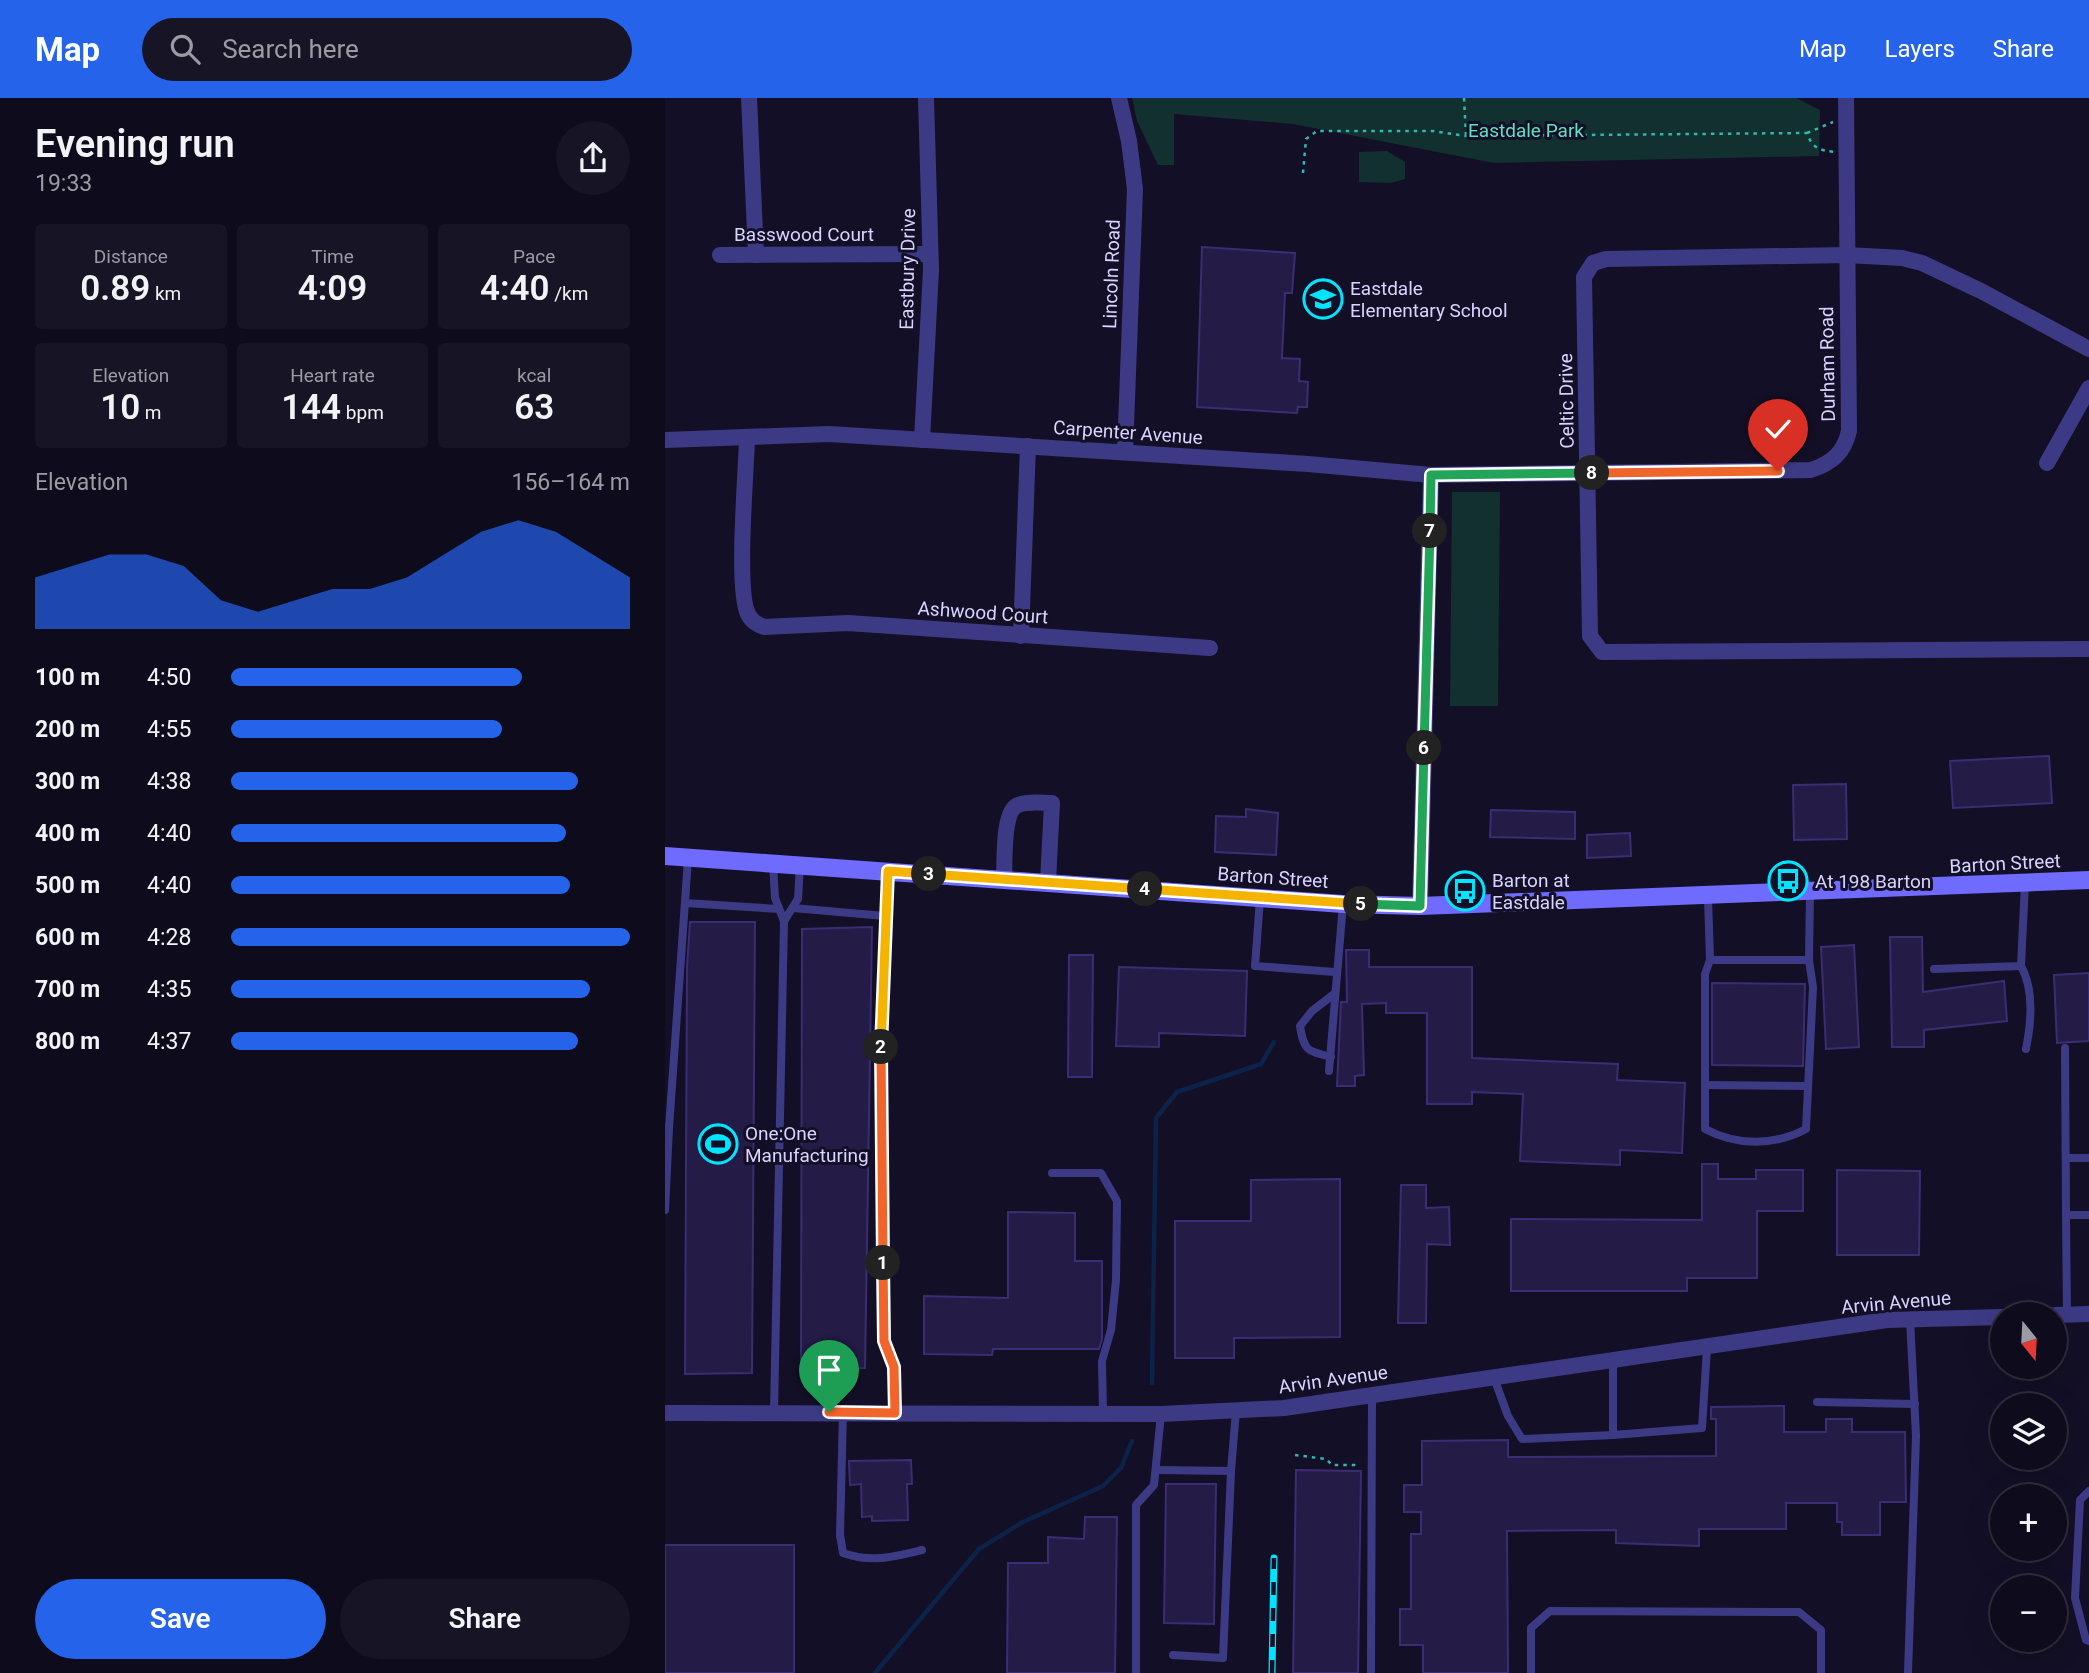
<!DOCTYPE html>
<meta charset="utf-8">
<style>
:root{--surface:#0e0b1c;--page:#171425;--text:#f1f3f6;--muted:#9b9ba3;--line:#2e2b3b;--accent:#2563eb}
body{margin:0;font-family:Roboto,sans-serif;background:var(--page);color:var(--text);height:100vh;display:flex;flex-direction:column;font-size:26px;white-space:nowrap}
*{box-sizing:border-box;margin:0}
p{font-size:23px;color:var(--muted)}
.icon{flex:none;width:38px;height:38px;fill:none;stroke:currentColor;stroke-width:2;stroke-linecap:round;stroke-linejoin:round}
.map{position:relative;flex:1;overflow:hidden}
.sheet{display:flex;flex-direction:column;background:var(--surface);width:665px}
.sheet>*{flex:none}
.needle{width:46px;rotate:162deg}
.controls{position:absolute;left:1325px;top:1204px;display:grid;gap:14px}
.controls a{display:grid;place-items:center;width:77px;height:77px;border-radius:50%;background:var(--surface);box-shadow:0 7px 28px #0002,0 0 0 2px var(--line);font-size:35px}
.pin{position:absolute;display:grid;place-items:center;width:60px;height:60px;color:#fff;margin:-72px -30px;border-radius:50% 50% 50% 0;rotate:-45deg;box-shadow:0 0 7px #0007}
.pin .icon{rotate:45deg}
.km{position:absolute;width:35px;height:35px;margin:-18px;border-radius:50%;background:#222;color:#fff;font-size:19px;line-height:35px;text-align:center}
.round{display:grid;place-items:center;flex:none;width:74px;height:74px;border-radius:37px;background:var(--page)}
.summary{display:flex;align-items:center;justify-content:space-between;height:119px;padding:0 35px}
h1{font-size:38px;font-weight:600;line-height:52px}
.stats{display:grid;grid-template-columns:repeat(3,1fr);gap:10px;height:119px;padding:7px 35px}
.stats div{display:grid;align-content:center;border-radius:7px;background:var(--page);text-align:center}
.stats b{font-size:35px;font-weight:600}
.stats small{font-size:19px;font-weight:400}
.stats p{font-size:19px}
.chart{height:196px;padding:14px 35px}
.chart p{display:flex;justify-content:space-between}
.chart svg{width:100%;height:126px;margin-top:7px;fill:var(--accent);opacity:.7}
.cta{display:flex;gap:14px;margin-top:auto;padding:14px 35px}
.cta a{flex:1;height:80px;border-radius:42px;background:var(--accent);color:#fff;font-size:28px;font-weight:600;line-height:80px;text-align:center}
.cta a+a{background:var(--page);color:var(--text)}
ul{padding:0 35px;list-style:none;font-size:23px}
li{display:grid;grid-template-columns:112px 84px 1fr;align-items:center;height:52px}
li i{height:18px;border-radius:9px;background:var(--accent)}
header{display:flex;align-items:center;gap:42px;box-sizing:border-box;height:98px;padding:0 35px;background:var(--accent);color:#fff}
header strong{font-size:33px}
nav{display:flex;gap:38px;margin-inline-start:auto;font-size:24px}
.search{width:490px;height:63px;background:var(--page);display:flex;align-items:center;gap:18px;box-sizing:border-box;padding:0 24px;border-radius:38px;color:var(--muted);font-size:26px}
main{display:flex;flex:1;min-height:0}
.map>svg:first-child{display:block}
</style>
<header>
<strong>Map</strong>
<div class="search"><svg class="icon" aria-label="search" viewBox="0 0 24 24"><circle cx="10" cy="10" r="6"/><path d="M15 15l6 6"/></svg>Search here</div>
<nav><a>Map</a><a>Layers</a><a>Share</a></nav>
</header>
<main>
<section class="sheet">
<div class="summary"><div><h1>Evening run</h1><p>19:33</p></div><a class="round"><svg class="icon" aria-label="share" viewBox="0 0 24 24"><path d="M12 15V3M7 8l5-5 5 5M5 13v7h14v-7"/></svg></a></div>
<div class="stats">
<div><p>Distance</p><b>0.89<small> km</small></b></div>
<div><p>Time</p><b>4:09</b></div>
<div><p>Pace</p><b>4:40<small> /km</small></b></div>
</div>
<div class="stats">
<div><p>Elevation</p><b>10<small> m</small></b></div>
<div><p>Heart rate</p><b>144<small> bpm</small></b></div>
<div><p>kcal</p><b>63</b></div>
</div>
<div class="chart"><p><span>Elevation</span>156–164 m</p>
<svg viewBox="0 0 160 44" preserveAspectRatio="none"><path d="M0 44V26L10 22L20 18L30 18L40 22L50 34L60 38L70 34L80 30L90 30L100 26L110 18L120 10L130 6L140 10L150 18L160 26V44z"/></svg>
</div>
<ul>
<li><b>100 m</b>4:50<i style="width:73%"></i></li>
<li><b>200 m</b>4:55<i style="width:68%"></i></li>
<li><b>300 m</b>4:38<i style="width:87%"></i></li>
<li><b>400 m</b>4:40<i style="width:84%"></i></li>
<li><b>500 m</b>4:40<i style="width:85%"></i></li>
<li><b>600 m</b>4:28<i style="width:100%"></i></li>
<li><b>700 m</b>4:35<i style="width:90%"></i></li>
<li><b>800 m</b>4:37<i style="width:87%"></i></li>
</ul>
<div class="cta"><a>Save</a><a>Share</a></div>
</section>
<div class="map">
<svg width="1424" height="1575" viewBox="0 0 1424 1575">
<rect width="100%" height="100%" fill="#130f26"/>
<g fill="#12302f">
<polygon points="467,0 1131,0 1155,12 1154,58 829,65 628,26 509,16 509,67 493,67 472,23"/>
<polygon points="722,53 740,64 740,81 726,85 694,84 694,54"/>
<polygon points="787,394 835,394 833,608 785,608"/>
</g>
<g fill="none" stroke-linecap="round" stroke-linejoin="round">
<g stroke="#0c2248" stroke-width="4.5">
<polyline points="487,1285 491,1020 512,994 596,966 609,944"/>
<polyline points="210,1575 314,1451 358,1424 438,1388 456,1370 467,1343"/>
</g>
</g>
<g fill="#241b47" stroke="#3b2d73" stroke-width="2">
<polygon points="537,149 630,155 627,195 620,195 617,260 635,261 634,283 643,284 642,309 633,309 632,315 532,309"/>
<polygon points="1384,658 1387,705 1288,710 1285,663"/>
<polygon points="1181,686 1182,741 1129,742 1128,687"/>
<polygon points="581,711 613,715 611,757 550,754 551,718 581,719"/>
<polygon points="826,712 910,714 910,741 825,739"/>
<polygon points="965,735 966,758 922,760 922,737"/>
<polygon points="25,824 90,824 87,1275 20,1276 22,869"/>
<polygon points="207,829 200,1270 136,1271 137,831"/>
<polygon points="1225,839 1257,839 1258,894 1339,883 1342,923 1259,932 1259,949 1227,949"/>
<polygon points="1189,847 1194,949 1161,951 1156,849"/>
<polygon points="681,852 704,852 704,869 807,869 807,960 953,966 952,982 1020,985 1017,1055 955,1052 955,1067 855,1063 858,996 807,994 807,1006 762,1006 762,915 721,915 721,905 697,906 699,977 690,978 690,988 672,988 676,904 682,904"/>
<polygon points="404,857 428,857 427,979 403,979"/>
<polygon points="454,869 582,873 580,938 494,935 494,949 451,948"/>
<polygon points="1424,875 1424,943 1392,945 1389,877"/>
<polygon points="1047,885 1140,886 1138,968 1047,967"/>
<polygon points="1037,1066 1053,1066 1053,1081 1091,1081 1091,1072 1138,1072 1138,1113 1092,1113 1092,1180 1022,1180 1022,1193 846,1193 846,1121 1037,1122"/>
<polygon points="1172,1072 1255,1073 1254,1157 1172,1157"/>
<polygon points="675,1081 675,1239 569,1240 569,1260 510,1260 510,1123 586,1123 586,1082"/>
<polygon points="736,1087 761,1087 761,1110 784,1109 785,1147 762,1146 761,1225 733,1225"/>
<polygon points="343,1114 410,1115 410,1163 437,1163 437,1241 434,1251 328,1251 327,1257 259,1256 259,1198 343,1200"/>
<polygon points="1119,1308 1119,1334 1161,1334 1161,1321 1187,1321 1187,1334 1240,1334 1241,1404 1215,1404 1215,1437 1177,1437 1177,1424 1172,1424 1172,1405 1121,1405 1121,1431 1034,1431 1034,1448 951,1445 951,1432 842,1433 843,1575 758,1575 758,1547 735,1547 735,1511 746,1511 746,1436 756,1436 756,1414 739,1414 739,1387 757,1387 757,1343 843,1342 843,1359 1051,1358 1051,1321 1046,1321 1046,1309"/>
<polygon points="246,1362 247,1386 242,1386 243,1422 207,1423 207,1418 197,1419 196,1386 185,1387 184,1363"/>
<polygon points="631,1372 696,1373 693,1575 628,1575"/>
<polygon points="501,1386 551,1386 549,1526 499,1525"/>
<polygon points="420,1419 452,1419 450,1575 342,1575 343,1465 383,1465 383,1439 419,1441"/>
<rect x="0" y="1447" width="129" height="128"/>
</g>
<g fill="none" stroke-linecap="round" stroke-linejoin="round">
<g stroke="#2fb8b0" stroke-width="2.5" stroke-dasharray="3.5 5" stroke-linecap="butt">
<polyline points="799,0 801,38"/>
<polyline points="1142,35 1168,24"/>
<path d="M638,75L641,41L652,33H768L801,38L1142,35C1147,50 1154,52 1169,54"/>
<polyline points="630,1357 661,1361 667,1367 695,1367"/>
</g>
<g stroke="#3d3a85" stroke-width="8">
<polyline points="108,765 110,800 119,823 109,1314"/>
<polyline points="223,774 216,906 219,1243 229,1269 230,1315"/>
<polyline points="1043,799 1045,862 1144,862 1145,795"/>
<polyline points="595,801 590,868 670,874"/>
<polyline points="20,805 114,811"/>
<polyline points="128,810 220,818"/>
<polyline points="119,823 133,801 135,767"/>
<path d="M1045,862L1040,876V1031C1072,1048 1109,1048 1141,1031L1148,889L1144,862"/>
<path d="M1356,868C1369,891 1366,926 1361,951"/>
<polyline points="1269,871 1356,868 1360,785"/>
<polyline points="1400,950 1401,1117"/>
<path d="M666,959C642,953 639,953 635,928L647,913L669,896"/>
<polyline points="664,973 678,806"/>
<polyline points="1040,987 1143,988"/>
<polyline points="0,1030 4,1030 0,1112"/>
<polyline points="4,1030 23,761"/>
<polyline points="1401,1060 1424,1060"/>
<polyline points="387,1075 436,1075 452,1103 451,1182 446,1232 437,1263 438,1316"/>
<polyline points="1402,1217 1401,1117 1424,1117"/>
<polyline points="948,1263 948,1337 1037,1330 1042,1250"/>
<polyline points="829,1280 843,1318 857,1341 948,1337"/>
<polyline points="1152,1304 1250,1306"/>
<path d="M178,1314L175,1437L178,1455C206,1465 228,1459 257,1452"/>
<polyline points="491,1372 566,1373 571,1313"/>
<polyline points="1424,1393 1415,1402 1410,1500 1421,1542 1424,1543"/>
<polyline points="508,1557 558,1560 566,1373"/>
<polyline points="471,1575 471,1407 489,1387 496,1316"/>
<polyline points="706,1575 707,1297"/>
<polyline points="866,1575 866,1530 885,1513 1134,1514 1156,1532 1156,1575"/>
<polyline points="1243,1575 1251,1338 1245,1221"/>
</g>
<g stroke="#3d3a85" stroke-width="16">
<polyline points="84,0 91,157"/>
<polyline points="454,0 464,43 470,91 460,354"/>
<polyline points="55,157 265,156"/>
<polyline points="1424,251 1316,193 1257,165 1237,160 1182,157 941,161 928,165 919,179 925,538 937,554 1424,551"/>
<path d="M0,342L164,336L643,366L766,377L1146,372C1167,365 1179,355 1184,333L1181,0"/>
<path d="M82,342C81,375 71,493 83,516C87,524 92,526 99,529L183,525L545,550"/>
<polyline points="257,342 266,172 261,0"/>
<polyline points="1382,365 1424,290"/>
<polyline points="356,538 363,348"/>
<path d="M339,781C340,765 337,713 353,707C363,703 376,705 387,705L383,784"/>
<polyline points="755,808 766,377"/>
<polyline points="1390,1217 1424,1216"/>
<polyline points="0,1315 496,1316 619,1310 1222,1222 1337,1219"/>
</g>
<polyline stroke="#6f6bff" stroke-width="18" points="0,758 678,806 755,808 1424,782"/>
<g stroke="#00e5ff" stroke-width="7">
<polyline id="rail" points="607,1575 609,1460"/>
</g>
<use href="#rail" stroke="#130f26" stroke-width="4.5" stroke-dasharray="13" stroke-linecap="butt"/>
</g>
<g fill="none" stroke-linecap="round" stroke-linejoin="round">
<g stroke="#fff" stroke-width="14">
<polyline id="split-1" points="164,1314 230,1315 229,1269 219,1243 218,1165"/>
</g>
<g stroke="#fff" stroke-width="14">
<polyline id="split-2" points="216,949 218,1165"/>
</g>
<g stroke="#fff" stroke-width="14">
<polyline id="split-3" points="216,949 223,773 264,776"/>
</g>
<g stroke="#fff" stroke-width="14">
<polyline id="split-4" points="264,776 480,791"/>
</g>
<g stroke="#fff" stroke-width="14">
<polyline id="split-5" points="480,791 696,806"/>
</g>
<g stroke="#fff" stroke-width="14">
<polyline id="split-6" points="696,806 755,808 759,650"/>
</g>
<g stroke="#fff" stroke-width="14">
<polyline id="split-7" points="759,650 765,433"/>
</g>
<g stroke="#fff" stroke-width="14">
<polyline id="split-8" points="765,433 766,377 927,375"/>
</g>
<g stroke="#fff" stroke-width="14">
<polyline id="split-9" points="927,375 1113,373"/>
</g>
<use href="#split-1" stroke="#f0652b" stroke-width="9"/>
<use href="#split-2" stroke="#f0652b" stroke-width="9"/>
<use href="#split-3" stroke="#f5b400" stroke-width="9"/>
<use href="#split-4" stroke="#f5b400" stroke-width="9"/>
<use href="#split-5" stroke="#f5b400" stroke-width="9"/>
<use href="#split-6" stroke="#22a559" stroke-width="9"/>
<use href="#split-7" stroke="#22a559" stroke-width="9"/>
<use href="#split-8" stroke="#22a559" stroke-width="9"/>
<use href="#split-9" stroke="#f0652b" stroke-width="9"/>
</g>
<defs>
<g id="school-ring" transform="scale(2.0125)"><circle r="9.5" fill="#130f26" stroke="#00e5ff" stroke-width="1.5"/><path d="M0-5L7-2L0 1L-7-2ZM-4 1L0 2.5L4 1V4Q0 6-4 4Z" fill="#00e5ff"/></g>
<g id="bus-ring" transform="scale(2.0125)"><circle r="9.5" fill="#130f26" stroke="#00e5ff" stroke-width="1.5"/><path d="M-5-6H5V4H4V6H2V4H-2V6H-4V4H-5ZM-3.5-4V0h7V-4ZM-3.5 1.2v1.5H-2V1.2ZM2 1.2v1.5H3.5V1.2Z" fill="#00e5ff"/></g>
<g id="stadium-ring" transform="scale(2.0125)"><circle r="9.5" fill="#130f26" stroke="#00e5ff" stroke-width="1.5"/><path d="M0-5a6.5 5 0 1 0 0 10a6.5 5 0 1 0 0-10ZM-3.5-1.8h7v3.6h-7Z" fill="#00e5ff"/></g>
</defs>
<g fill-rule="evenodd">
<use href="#school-ring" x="658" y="201"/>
<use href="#bus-ring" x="1123" y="783"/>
<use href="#bus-ring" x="800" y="793"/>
<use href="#stadium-ring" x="53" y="1046"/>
</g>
<g text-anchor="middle" stroke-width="6" stroke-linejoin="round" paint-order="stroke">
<g font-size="19" fill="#5fe0c0" stroke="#130f26">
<text x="861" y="39">Eastdale Park</text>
</g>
<g font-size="19" fill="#d9d4ff" stroke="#130f26">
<text x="139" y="143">Basswood Court</text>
<text transform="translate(242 171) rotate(-89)" y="7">Eastbury Drive</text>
<text transform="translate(446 176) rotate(-88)" y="7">Lincoln Road</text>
<text transform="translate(1162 266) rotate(-91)" y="7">Durham Road</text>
<text transform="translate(901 303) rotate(-91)" y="7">Celtic Drive</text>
<text transform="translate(463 334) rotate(4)" y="7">Carpenter Avenue</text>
<text transform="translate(318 514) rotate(4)" y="7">Ashwood Court</text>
<text transform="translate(1340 765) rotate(-3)" y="7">Barton Street</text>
<text transform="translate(608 779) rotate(4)" y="7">Barton Street</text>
<text transform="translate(1231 1204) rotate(-5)" y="7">Arvin Avenue</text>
<text transform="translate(668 1281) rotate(-8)" y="7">Arvin Avenue</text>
</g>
<g font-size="19" fill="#d9d4ff" stroke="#130f26" text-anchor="start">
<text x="685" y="197">Eastdale<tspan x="685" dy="22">Elementary School</tspan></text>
<text x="827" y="789">Barton at<tspan x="827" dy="22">Eastdale</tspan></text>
<text x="1150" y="790">At 198 Barton</text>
<text x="80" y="1042">One:One<tspan x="80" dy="22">Manufacturing</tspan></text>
</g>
</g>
</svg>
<div class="controls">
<a><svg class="needle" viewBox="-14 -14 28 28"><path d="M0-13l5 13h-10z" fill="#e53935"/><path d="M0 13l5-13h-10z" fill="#9b9ba3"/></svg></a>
<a><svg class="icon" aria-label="layers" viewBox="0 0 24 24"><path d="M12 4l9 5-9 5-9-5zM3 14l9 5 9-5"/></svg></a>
<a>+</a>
<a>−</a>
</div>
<div class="pin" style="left:164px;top:1314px;background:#1e9e55"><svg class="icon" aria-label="arrive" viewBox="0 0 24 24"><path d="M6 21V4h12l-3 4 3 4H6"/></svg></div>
<div class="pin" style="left:1113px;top:373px;background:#d93025"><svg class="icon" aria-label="check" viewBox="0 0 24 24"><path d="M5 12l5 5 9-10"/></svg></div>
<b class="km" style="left:218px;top:1165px">1</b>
<b class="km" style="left:216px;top:949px">2</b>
<b class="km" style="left:264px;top:776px">3</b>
<b class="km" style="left:480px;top:791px">4</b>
<b class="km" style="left:696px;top:806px">5</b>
<b class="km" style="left:759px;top:650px">6</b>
<b class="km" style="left:765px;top:433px">7</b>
<b class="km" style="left:927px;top:375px">8</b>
</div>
</main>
